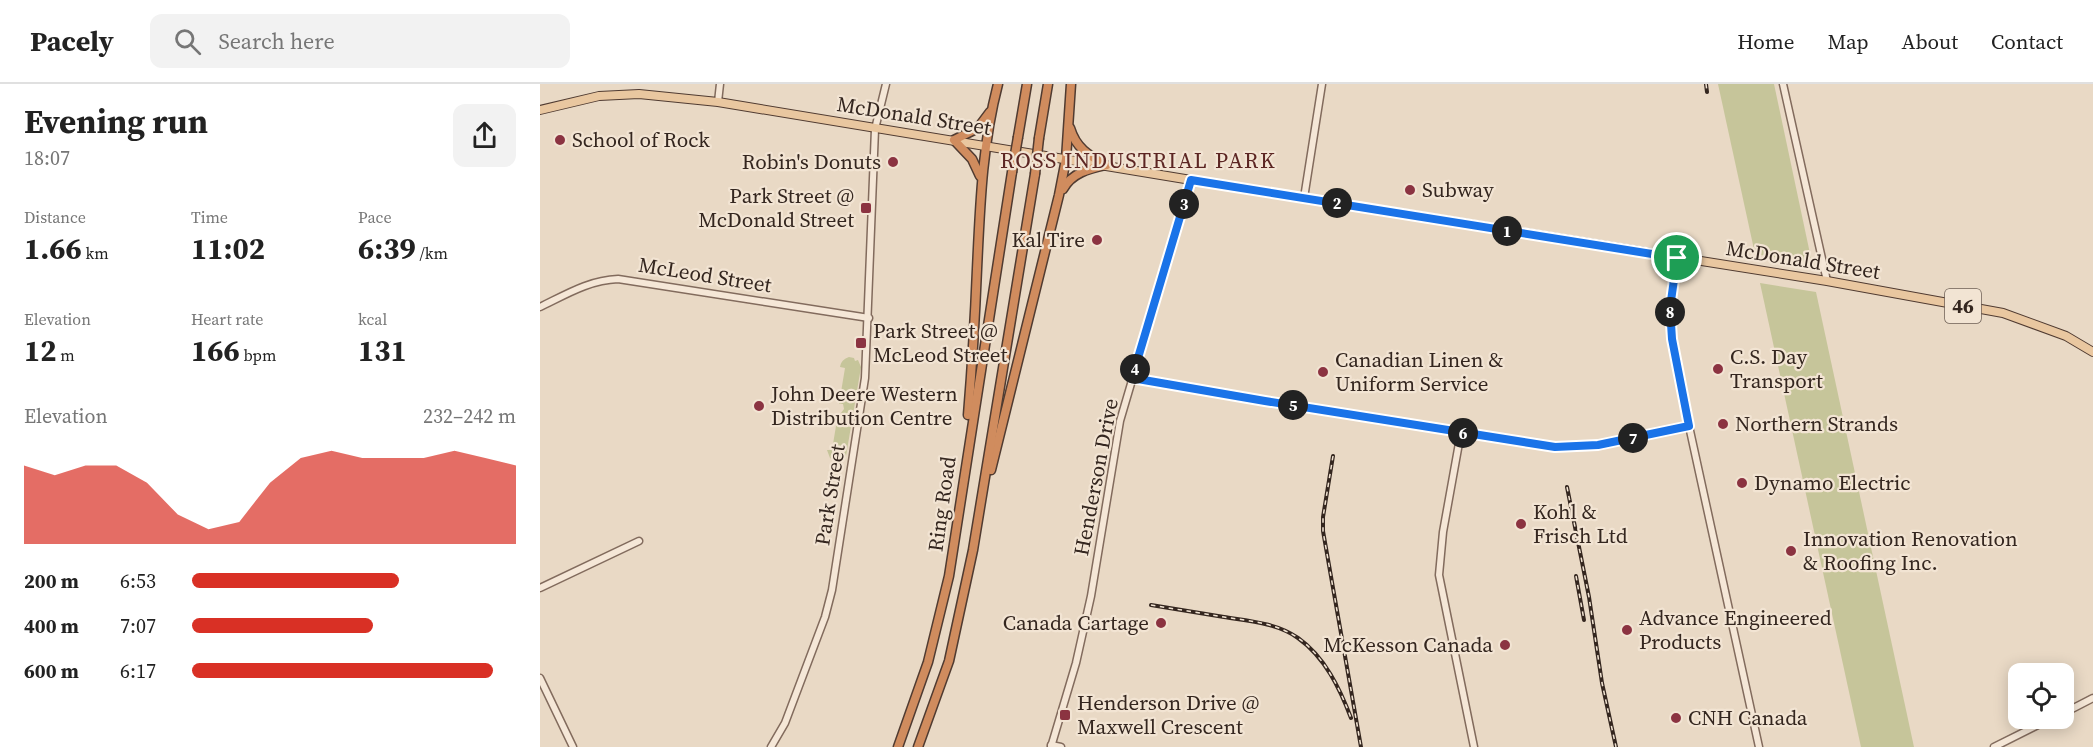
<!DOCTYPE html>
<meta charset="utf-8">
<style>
:root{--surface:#fff;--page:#f2f2f2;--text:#222;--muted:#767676;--line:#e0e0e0;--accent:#d93025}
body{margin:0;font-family:"Source Serif 4",serif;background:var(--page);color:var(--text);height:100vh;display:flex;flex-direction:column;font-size:22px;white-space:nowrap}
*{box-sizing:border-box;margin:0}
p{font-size:20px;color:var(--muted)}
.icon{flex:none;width:33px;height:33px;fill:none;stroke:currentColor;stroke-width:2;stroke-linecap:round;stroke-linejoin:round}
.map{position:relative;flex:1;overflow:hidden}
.sheet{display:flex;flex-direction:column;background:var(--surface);width:540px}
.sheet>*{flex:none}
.buttons{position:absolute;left:1468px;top:579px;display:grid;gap:12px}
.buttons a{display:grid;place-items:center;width:66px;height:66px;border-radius:12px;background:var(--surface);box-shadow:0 3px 15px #0003;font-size:30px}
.pin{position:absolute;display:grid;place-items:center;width:51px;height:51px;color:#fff;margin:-26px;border:3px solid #fff;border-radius:50%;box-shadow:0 2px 6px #0007}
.km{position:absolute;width:30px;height:30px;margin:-15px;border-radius:50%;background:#222;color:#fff;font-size:16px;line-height:30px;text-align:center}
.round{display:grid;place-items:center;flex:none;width:63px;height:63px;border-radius:12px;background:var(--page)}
.head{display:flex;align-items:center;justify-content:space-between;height:102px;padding:0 24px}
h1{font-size:33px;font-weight:700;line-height:45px}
.metrics{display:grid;grid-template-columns:repeat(3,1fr);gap:9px;height:102px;padding:6px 24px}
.metrics div{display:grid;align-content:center}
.metrics b{font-size:30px;font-weight:700}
.metrics small{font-size:16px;font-weight:400}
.metrics p{font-size:16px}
.chart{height:168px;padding:12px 24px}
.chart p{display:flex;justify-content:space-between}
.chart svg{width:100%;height:108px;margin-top:6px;fill:var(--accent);opacity:.7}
ul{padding:0 24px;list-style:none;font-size:20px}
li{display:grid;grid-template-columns:96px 72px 1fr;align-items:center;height:45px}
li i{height:15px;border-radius:8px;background:var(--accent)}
header{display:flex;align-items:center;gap:36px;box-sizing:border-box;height:84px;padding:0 30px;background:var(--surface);border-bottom:2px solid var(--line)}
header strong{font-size:28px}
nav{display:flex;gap:33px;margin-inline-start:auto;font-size:21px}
.search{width:420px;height:54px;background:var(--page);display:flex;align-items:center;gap:15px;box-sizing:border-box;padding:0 21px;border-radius:12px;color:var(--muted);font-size:22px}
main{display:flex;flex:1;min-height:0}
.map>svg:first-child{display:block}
</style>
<header>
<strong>Pacely</strong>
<div class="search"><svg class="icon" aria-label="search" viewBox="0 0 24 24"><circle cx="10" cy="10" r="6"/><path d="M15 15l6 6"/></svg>Search here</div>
<nav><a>Home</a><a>Map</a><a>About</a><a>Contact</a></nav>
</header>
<main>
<section class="sheet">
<div class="head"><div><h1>Evening run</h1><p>18:07</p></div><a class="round"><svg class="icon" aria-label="share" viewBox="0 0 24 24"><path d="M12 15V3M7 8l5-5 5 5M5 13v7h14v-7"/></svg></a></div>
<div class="metrics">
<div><p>Distance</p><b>1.66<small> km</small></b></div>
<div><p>Time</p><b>11:02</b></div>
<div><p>Pace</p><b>6:39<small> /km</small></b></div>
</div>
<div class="metrics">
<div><p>Elevation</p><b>12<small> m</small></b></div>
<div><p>Heart rate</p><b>166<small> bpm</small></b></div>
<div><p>kcal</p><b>131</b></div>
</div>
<div class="chart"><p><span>Elevation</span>232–242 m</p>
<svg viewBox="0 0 160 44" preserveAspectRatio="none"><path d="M0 44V12L10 16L20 12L30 12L40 19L50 32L60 38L70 35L80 19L90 9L100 6L110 9L120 9L130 9L140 6L150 9L160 12V44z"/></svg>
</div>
<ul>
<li><b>200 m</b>6:53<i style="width:64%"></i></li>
<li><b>400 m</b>7:07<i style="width:56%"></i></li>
<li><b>600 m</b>6:17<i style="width:93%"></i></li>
</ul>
</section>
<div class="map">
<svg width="1553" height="663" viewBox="0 0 1553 663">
<rect width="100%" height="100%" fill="#e9d9c5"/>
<g fill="#c6c59a">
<polygon points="1178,0 1234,0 1272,179 1215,170"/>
<polygon points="1220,199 1276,208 1374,663 1321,663"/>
<path d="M309,273L314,274L315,277L318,276L321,283L306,372L302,376L300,374L296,377L290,374L287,366H292L298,330L301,329L304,325L303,320H299L305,284L300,283C301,277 304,275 309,273Z"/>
</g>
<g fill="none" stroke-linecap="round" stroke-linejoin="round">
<g stroke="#826b5d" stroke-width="9">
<g id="minor">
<polyline points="1243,0 1287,197"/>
<polyline points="178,18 180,0"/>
<polyline points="764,114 782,0"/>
<polyline points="1137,173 1130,224 1132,255 1149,342 1219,663"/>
<path d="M0,223C25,211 49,196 78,195L329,234"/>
<polyline points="592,294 725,317 1015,363 1058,361 1149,342"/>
<polyline points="921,348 903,448 899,491 934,663"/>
<polyline points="0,504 99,457"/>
<polyline points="0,594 33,663"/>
<polyline points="1524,629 1553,614"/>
<polyline points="511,661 521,663"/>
<polyline points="231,663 245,639 285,533 292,506 325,294 335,45 346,0"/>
<polyline points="511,663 536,579 551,512 580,337 651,96"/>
<polyline points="1454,663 1512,634"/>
</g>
</g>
<g stroke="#503b31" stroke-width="10">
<polyline id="major" points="0,26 59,12 99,10 178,18 651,96 1287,197 1463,229 1526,252 1553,268"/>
</g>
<g stroke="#503b31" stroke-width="11">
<g id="highway">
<path d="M530,44C536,64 548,71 566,81"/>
<polyline points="478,53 487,0"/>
<polyline points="499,54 508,0"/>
<polyline points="440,92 432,75 414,56 438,44 450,28"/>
<path d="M523,105C532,89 548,85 566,81"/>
<path d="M428,331C432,283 435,234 437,185C440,123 442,61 458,0"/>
<polyline points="451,386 519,111 526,75 531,0"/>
<polyline points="358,663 388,578 409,492 472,88"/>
<polyline points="378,663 409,577 433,466 495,90"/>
</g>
</g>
<use href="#minor" stroke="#f5e7d7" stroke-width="6"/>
<use href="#major" stroke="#e9c7a0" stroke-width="8"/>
<use href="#highway" stroke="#d08c5e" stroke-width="8"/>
<g stroke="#34261f" stroke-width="4">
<g id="rail">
<polyline points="1166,0 1167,8"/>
<polyline points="793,372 783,433 783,447 821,663"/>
<polyline points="1027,403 1049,513 1062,599 1076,663"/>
<polyline points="1036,492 1044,536"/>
<path d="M611,521C635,525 660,529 684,533C709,537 737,539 758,554C785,573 800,605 811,634"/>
</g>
</g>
<use href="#rail" stroke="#f2e4d3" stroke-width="1.5" stroke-dasharray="4.5" stroke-linecap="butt"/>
<g stroke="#503b31" stroke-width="11" stroke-linecap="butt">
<g id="highway-bridge">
<polyline points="472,88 478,53"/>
<polyline points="495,90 499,54"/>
</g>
</g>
<use href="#highway-bridge" stroke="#d08c5e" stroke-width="8"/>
</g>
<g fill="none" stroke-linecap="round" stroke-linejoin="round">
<g stroke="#fff" stroke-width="12">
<polygon id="route" points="651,96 1137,174 1130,224 1132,255 1149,342 1058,361 1015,363 725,317 592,294"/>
</g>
<use href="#route" stroke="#1a73e8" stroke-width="8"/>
</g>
<g fill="#8b3341" stroke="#f2e4d3" stroke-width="2">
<circle cx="20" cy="56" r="6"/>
<circle cx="353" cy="78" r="6"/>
<circle cx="870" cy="106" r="6"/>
<rect x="320" y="118" width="12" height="12" rx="3"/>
<circle cx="557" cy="156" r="6"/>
<rect x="315" y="253" width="12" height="12" rx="3"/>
<circle cx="1178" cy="285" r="6"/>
<circle cx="783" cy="288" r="6"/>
<circle cx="219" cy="322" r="6"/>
<circle cx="1183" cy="340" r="6"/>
<circle cx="1202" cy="399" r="6"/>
<circle cx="981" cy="440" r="6"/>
<circle cx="1251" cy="467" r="6"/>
<circle cx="621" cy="539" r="6"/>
<circle cx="1087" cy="546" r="6"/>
<circle cx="965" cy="561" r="6"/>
<rect x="519" y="625" width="12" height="12" rx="3"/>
<circle cx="1136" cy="634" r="6"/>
</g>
<g text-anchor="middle" stroke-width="4.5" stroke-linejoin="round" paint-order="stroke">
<rect fill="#f2e4d3" stroke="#6d5f55" stroke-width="1.5" x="1405" y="205" width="36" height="34" rx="4.5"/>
<g font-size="20" font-weight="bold" fill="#34261f">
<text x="1423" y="229">46</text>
</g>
<g font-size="21" fill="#34261f" stroke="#f2e4d3">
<text transform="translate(374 32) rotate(9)" y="7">McDonald Street</text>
<text transform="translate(1263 176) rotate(9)" y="7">McDonald Street</text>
<text transform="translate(165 191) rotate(9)" y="7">McLeod Street</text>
<text transform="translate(556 393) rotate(-79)" y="7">Henderson Drive</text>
<text transform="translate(290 411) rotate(-81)" y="7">Park Street</text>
<text transform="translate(402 420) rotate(-82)" y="7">Ring Road</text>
</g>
<g font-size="21" fill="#34261f" stroke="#f2e4d3" text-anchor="start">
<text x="32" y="63">School of Rock</text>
<text x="341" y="85" text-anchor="end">Robin's Donuts</text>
<text x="882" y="113">Subway</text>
<text x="314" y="119" text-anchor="end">Park Street @<tspan x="314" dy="24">McDonald Street</tspan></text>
<text x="545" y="163" text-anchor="end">Kal Tire</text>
<text x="333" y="254">Park Street @<tspan x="333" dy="24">McLeod Street</tspan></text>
<text x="1190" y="280">C.S. Day<tspan x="1190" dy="24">Transport</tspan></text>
<text x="795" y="283">Canadian Linen &amp;<tspan x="795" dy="24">Uniform Service</tspan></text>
<text x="231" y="317">John Deere Western<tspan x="231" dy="24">Distribution Centre</tspan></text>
<text x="1195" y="347">Northern Strands</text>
<text x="1214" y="406">Dynamo Electric</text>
<text x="993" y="435">Kohl &amp;<tspan x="993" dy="24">Frisch Ltd</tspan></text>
<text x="1263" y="462">Innovation Renovation<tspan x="1263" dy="24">&amp; Roofing Inc.</tspan></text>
<text x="1099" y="541">Advance Engineered<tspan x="1099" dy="24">Products</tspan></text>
<text x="609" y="546" text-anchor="end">Canada Cartage</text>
<text x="953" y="568" text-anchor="end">McKesson Canada</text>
<text x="537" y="626">Henderson Drive @<tspan x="537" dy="24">Maxwell Crescent</tspan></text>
<text x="1148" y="641">CNH Canada</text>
</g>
<g font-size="22" letter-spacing="1.5" fill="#5c2623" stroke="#f2e4d3">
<text x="598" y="84">ROSS INDUSTRIAL PARK</text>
</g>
</g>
</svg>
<div class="buttons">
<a><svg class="icon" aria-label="locate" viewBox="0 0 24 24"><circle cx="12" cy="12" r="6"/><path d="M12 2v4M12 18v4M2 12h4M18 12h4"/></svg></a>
</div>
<div class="pin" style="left:1137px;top:174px;background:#1e9e55"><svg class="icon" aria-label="arrive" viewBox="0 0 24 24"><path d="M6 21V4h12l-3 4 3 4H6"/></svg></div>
<b class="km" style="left:967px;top:147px">1</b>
<b class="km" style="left:797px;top:119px">2</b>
<b class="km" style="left:644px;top:120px">3</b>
<b class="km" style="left:595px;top:285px">4</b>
<b class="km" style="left:753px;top:321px">5</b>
<b class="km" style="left:923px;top:349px">6</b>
<b class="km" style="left:1093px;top:354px">7</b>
<b class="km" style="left:1130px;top:228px">8</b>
</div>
</main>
